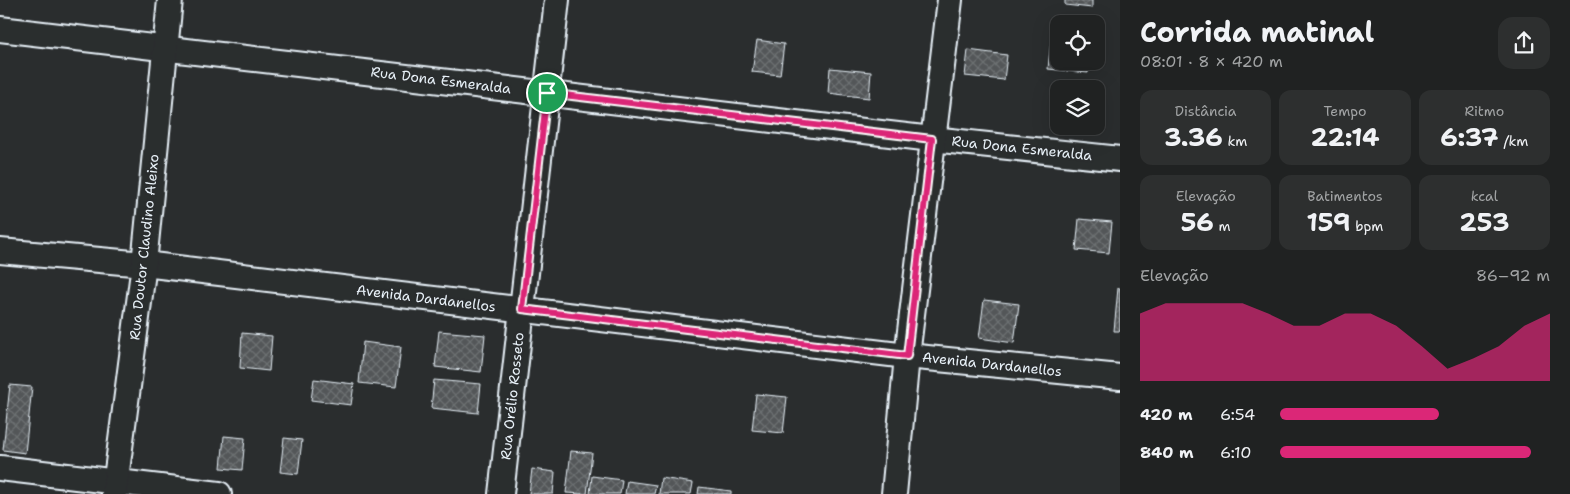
<!DOCTYPE html>
<html lang="pt">
<meta charset="utf-8">
<style>
:root{--surface:#202222;--page:#2d2f2f;--text:#f1f3f6;--muted:#a2a4a5;--line:#3d3f40;--accent:#db2777}
body{margin:0;font-family:"Shantell Sans",sans-serif;background:var(--page);color:var(--text);height:100vh;display:flex;flex-direction:column;font-size:19px;white-space:nowrap}
*{box-sizing:border-box;margin:0}
p{font-size:16px;color:var(--muted)}
.icon{flex:none;width:28px;height:28px;fill:none;stroke:currentColor;stroke-width:2;stroke-linecap:round;stroke-linejoin:round}
.map{position:relative;flex:1;overflow:hidden}
.details{display:flex;flex-direction:column;background:var(--surface);width:450px}
.details>*{flex:none}
.fabs{position:absolute;left:1050px;top:15px;display:grid;gap:10px}
.fabs a{display:grid;place-items:center;width:55px;height:55px;border-radius:10px;background:var(--surface);box-shadow:0 5px 20px #0002,0 0 0 1px var(--line);font-size:25px}
.pin{position:absolute;display:grid;place-items:center;width:42px;height:42px;color:#fff;margin:-21px;border:2px solid #fff;border-radius:50%;box-shadow:0 1px 5px #0007}
.round{display:grid;place-items:center;flex:none;width:52px;height:52px;border-radius:15px;background:var(--page)}
.head{display:flex;align-items:center;justify-content:space-between;height:85px;padding:0 20px}
h1{font-size:28px;font-weight:700;line-height:38px}
.stats{display:grid;grid-template-columns:repeat(3,1fr);gap:8px;height:85px;padding:5px 20px}
.stats div{display:grid;align-content:center;border-radius:12px;background:var(--page);text-align:center}
.stats b{font-size:25px;font-weight:700}
.stats small{font-size:14px;font-weight:400}
.stats p{font-size:14px}
.chart{height:140px;padding:10px 20px}
.chart p{display:flex;justify-content:space-between}
.chart svg{width:100%;height:90px;margin-top:5px;fill:var(--accent);opacity:.7}
ul{padding:0 20px;list-style:none;font-size:16px}
li{display:grid;grid-template-columns:80px 60px 1fr;align-items:center;height:38px}
li i{height:12px;border-radius:6px;background:var(--accent)}
main{display:flex;flex:1;min-height:0}
.map>svg:first-child{display:block}
</style>
<main>
<div class="map">
<svg width="1120" height="494" viewBox="0 0 1120 494">
<defs>
<pattern id="building-cross-hatch" width="8" height="8" patternUnits="userSpaceOnUse" patternTransform="scale(1.25)"><rect width="8" height="8" fill="#535759"/><path d="M0 0l8 8M0 8l8-8" fill="none" stroke="#6c7072"/></pattern>
</defs>
<rect width="100%" height="100%" fill="#2a2d2e"/>
<filter id="ink" filterUnits="userSpaceOnUse"><feTurbulence type="fractalNoise" baseFrequency=".02" numOctaves="2"/><feDisplacementMap in="SourceGraphic" scale="10" xChannelSelector="R" yChannelSelector="G"/><feConvolveMatrix kernelMatrix="1 2 1 2 8 2 1 2 1" color-interpolation-filters="sRGB"/></filter>
<g filter="url(#ink)">
<g fill="url(#building-cross-hatch)" stroke="#e8f1f8">
<polygon points="1065,0 1092,0 1092,8 1065,5"/>
<polygon points="1052,30 1059,31 1059,61 1089,61 1088,73 1048,69"/>
<polygon points="757,40 784,44 780,75 752,72"/>
<polygon points="968,50 1007,55 1004,80 965,76"/>
<polygon points="830,68 871,72 869,98 828,93"/>
<polygon points="1079,219 1112,222 1109,253 1076,250"/>
<polygon points="1118,288 1120,288 1120,331 1114,331"/>
<polygon points="984,300 1019,304 1014,343 979,338"/>
<polygon points="439,331 485,335 481,372 435,367"/>
<polygon points="242,333 272,336 269,371 240,368"/>
<polygon points="363,342 401,347 396,387 359,383"/>
<polygon points="314,379 354,384 351,405 311,400"/>
<polygon points="434,380 481,384 478,413 431,408"/>
<polygon points="10,385 32,387 25,453 3,450"/>
<polygon points="756,394 787,397 783,433 752,430"/>
<polygon points="224,436 245,438 242,470 221,468"/>
<polygon points="284,438 302,440 298,474 280,472"/>
<polygon points="571,451 592,453 587,494 566,493"/>
<polygon points="532,469 555,472 553,494 529,494"/>
<polygon points="592,476 622,480 620,494 590,494"/>
<polygon points="661,478 693,483 691,494 659,494"/>
<polygon points="627,481 656,485 654,494 625,494"/>
<polygon points="699,487 731,491 731,494 698,494"/>
</g>
<g fill="none" stroke-linecap="round" stroke-linejoin="round">
<g stroke="#e8f1f8" stroke-width="28">
<g id="street">
<polyline points="0,29 932,139 1120,159"/>
<polyline points="0,251 144,264 907,356 1120,377"/>
<polyline points="0,468 219,494"/>
<polyline points="114,494 144,264 170,0"/>
<polyline points="501,494 557,0"/>
<polyline points="894,494 907,356 950,0"/>
</g>
</g>
<use href="#street" stroke="#2a2d2e" stroke-width="24"/>
</g>
</g>
<g fill="none" stroke-linecap="round" stroke-linejoin="round" filter="url(#ink)">
<g stroke="#fff" stroke-width="10">
<polygon id="route" points="547,93 932,139 907,356 522,309"/>
</g>
<use href="#route" stroke="#db2777" stroke-width="6"/>
</g>
<g text-anchor="middle" stroke-width="4.5" stroke-linejoin="round" paint-order="stroke">
<g font-size="14" fill="#e8f1f8" stroke="#2a2d2e">
<text transform="translate(441 80) rotate(7)" y="5">Rua Dona Esmeralda</text>
<text transform="translate(1022 148) rotate(6)" y="5">Rua Dona Esmeralda</text>
<text transform="translate(144 247) rotate(-84)" y="5">Rua Doutor Claudino Aleixo</text>
<text transform="translate(426 298) rotate(7)" y="5">Avenida Dardanellos</text>
<text transform="translate(992 364) rotate(6)" y="5">Avenida Dardanellos</text>
<text transform="translate(512 396) rotate(-84)" y="5">Rua Orélio Rosseto</text>
</g>
</g>
</svg>
<div class="fabs">
<a><svg class="icon" aria-label="locate" viewBox="0 0 24 24"><circle cx="12" cy="12" r="6"/><path d="M12 2v4M12 18v4M2 12h4M18 12h4"/></svg></a>
<a><svg class="icon" aria-label="layers" viewBox="0 0 24 24"><path d="M12 4l9 5-9 5-9-5zM3 14l9 5 9-5"/></svg></a>
</div>
<div class="pin" style="left:547px;top:93px;background:#1e9e55"><svg class="icon" aria-label="arrive" viewBox="0 0 24 24"><path d="M6 21V4h12l-3 4 3 4H6"/></svg></div>
</div>
<section class="details">
<div class="head"><div><h1>Corrida matinal</h1><p>08:01 · 8 × 420 m</p></div><a class="round"><svg class="icon" aria-label="share" viewBox="0 0 24 24"><path d="M12 15V3M7 8l5-5 5 5M5 13v7h14v-7"/></svg></a></div>
<div class="stats">
<div><p>Distância</p><b>3.36<small> km</small></b></div>
<div><p>Tempo</p><b>22:14</b></div>
<div><p>Ritmo</p><b>6:37<small> /km</small></b></div>
</div>
<div class="stats">
<div><p>Elevação</p><b>56<small> m</small></b></div>
<div><p>Batimentos</p><b>159<small> bpm</small></b></div>
<div><p>kcal</p><b>253</b></div>
</div>
<div class="chart"><p><span>Elevação</span>86–92 m</p>
<svg viewBox="0 0 160 44" preserveAspectRatio="none"><path d="M0 44V11L10 6L20 6L30 6L40 6L50 11L60 17L70 17L80 11L90 11L100 17L110 27L120 38L130 33L140 27L150 17L160 11V44z"/></svg>
</div>
<ul>
<li><b>420 m</b>6:54<i style="width:59%"></i></li>
<li><b>840 m</b>6:10<i style="width:93%"></i></li>
</ul>
</section>
</main>
